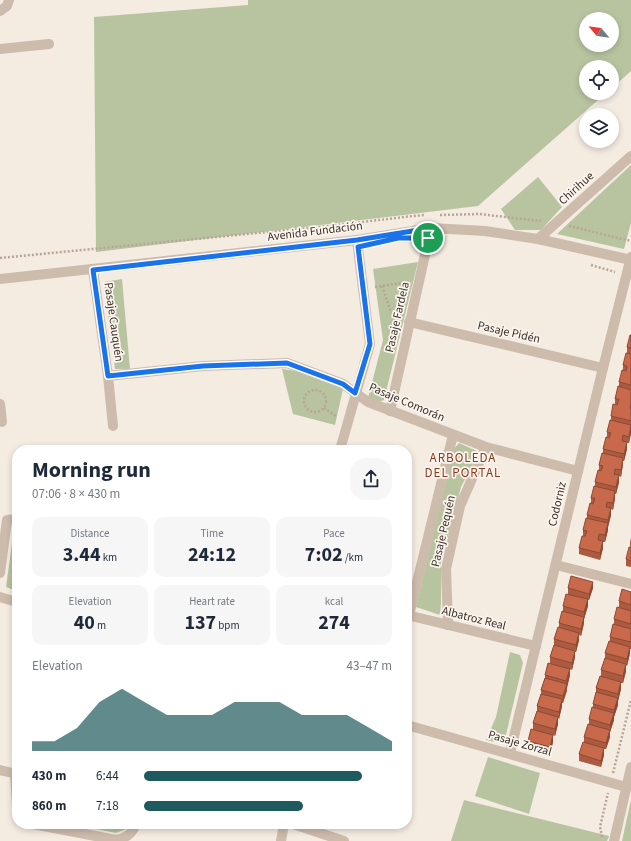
<!DOCTYPE html>
<meta charset="utf-8">
<style>
:root{--surface:#fff;--page:#f6f6f7;--text:#1f2937;--muted:#747a83;--accent:#1f5a5e}
body{margin:0;font-family:"Source Sans 3",sans-serif;background:var(--page);color:var(--text);height:100vh;display:flex;flex-direction:column;font-size:15px;white-space:nowrap}
*{box-sizing:border-box;margin:0}
p{font-size:13px;color:var(--muted)}
.icon{flex:none;width:22px;height:22px;fill:none;stroke:currentColor;stroke-width:2;stroke-linecap:round;stroke-linejoin:round}
.map{position:relative;flex:1;overflow:hidden}
.details{position:absolute;left:12px;top:445px;width:400px;height:384px;display:flex;flex-direction:column;background:var(--surface);border-radius:16px;box-shadow:0 2px 6px #0003}
.details>*{flex:none}
.needle{width:26px;rotate:299deg}
.buttons{position:absolute;left:579px;top:12px;display:grid;gap:8px}
.buttons a{display:grid;place-items:center;width:40px;height:40px;border-radius:50%;background:var(--surface);box-shadow:0 2px 6px #0003;font-size:20px}
.pin{position:absolute;display:grid;place-items:center;width:34px;height:34px;color:#fff;margin:-17px;border:2px solid #fff;border-radius:50%;box-shadow:0 1px 4px #0007}
.round{display:grid;place-items:center;flex:none;width:42px;height:42px;border-radius:16px;background:var(--page)}
.overview{display:flex;align-items:center;justify-content:space-between;height:68px;padding:0 20px}
h1{font-size:22px;font-weight:700;line-height:30px}
.figures{display:grid;grid-template-columns:repeat(3,1fr);gap:6px;height:68px;padding:4px 20px}
.figures div{display:grid;align-content:center;border-radius:10px;background:var(--page);text-align:center}
.figures b{font-size:20px;font-weight:700}
.figures small{font-size:11px;font-weight:400}
.figures p{font-size:11px}
.chart{height:112px;padding:8px 20px}
.chart p{display:flex;justify-content:space-between}
.chart svg{width:100%;height:72px;margin-top:4px;fill:var(--accent);opacity:.7}
ul{padding:0 20px;list-style:none;font-size:13px}
li{display:grid;grid-template-columns:64px 48px 1fr;align-items:center;height:30px}
li i{height:10px;border-radius:5px;background:var(--accent)}
.map>svg:first-child{display:block}
</style>
<div class="map">
<svg width="631" height="841" viewBox="0 0 631 841">
<rect width="100%" height="100%" fill="#f4ebe1"/>
<g fill="#b8c4a0" fill-rule="evenodd">
<path d="M248,0H631V71L612,88V67H586V93H606L478,206L96,252L94,17L248,5ZM586,19H612V45H586Z"/>
<polygon points="631,165 631,223 624,249 557,234"/>
<polygon points="538,177 562,207 541,230 515,230 501,209"/>
<polygon points="418,262 384,400 378,402 368,398 383,340 373,269"/>
<polygon points="122,279 130,369 115,369 104,282"/>
<polygon points="282,369 296,371 343,389 335,425 293,414"/>
<polygon points="459,443 479,452 461,487 441,563 441,603 440,615 416,607 454,449"/>
<polygon points="17,527 17,591 6,587 14,529"/>
<polygon points="510,652 520,655 523,663 505,739 500,743 486,740 496,717"/>
<polygon points="488,757 540,773 529,814 475,796"/>
<polygon points="464,800 609,836 607,841 451,841"/>
<polygon points="631,800 631,841 622,841"/>
<polygon points="73,824 129,824 126,829 116,833"/>
</g>
<g fill="none" stroke-linecap="round" stroke-linejoin="round">
<g stroke="#b9a596" stroke-width="2.5" stroke-dasharray="2 2" stroke-linecap="butt">
<polyline points="440,215 479,214 541,221"/>
<polyline points="569,226 631,241"/>
<polyline points="0,258 319,227 413,216 425,215"/>
<polyline points="591,265 615,272"/>
<polyline points="382,286 391,312 397,312 401,303"/>
<polyline points="375,287 408,282"/>
<circle cx="315" cy="401" r="11"/>
<polyline points="324,408 337,417"/>
<polyline points="613,773 631,700"/>
<polyline points="602,837 600,827 608,793"/>
</g>
<g stroke="#cdbbac" stroke-width="10">
<polyline points="0,11 7,6 9,0"/>
<polyline points="0,49 49,44"/>
<polyline points="538,239 631,156"/>
<polyline points="93,270 108,376 113,426"/>
<polyline points="0,279 357,240 431,228 485,231 538,239 631,260"/>
<polyline points="409,322 603,368"/>
<polyline points="108,376 203,366 287,363 343,384 368,402 486,447 578,471"/>
<polyline points="0,404 2,422"/>
<polyline points="390,411 431,228"/>
<polyline points="340,450 370,344 357,240"/>
<polyline points="556,565 631,584"/>
<polyline points="0,573 7,520 17,519"/>
<polyline points="0,597 17,602"/>
<polyline points="407,615 536,646"/>
<polyline points="409,615 453,435"/>
<polyline points="448,625 446,569 460,506 486,447"/>
<polyline points="407,725 626,787"/>
<polyline points="510,753 603,368 631,257"/>
<polyline points="0,770 17,774"/>
<polyline points="15,774 17,806"/>
<path d="M33,824L116,840C126,838 132,834 136,824"/>
<polyline points="293,824 344,841"/>
<polyline points="281,841 284,824"/>
<polyline points="614,841 631,767"/>
</g>
</g>
<g fill="#ac5a40">
<polygon points="631,335 631,433 629,443 627,443 627,449 624,461 623,461 623,464 621,477 619,476 619,482 616,494 615,494 615,498 613,510 611,509 611,515 608,527 608,530 605,542 603,542 603,548 600,560 579,554 579,548 583,536 583,530 587,519 587,515 591,503 591,498 595,486 595,482 599,470 599,465 603,453 603,449 607,437 607,432 611,420 611,416 615,404 615,399 619,387 619,382 623,371 623,365 627,353 627,347"/>
<polygon points="631,538 631,567 626,566 626,559 630,548 630,542"/>
<polygon points="568,588 593,588 589,600 588,600 588,606 584,619 584,618 584,623 581,636 579,635 579,640 576,652 575,652 575,657 572,670 570,669 570,675 567,688 567,691 563,703 562,703 562,706 559,719 558,718 558,724 555,736 553,735 553,742 550,754 528,748 528,741 533,729 533,723 537,711 537,706 541,694 541,690 545,678 545,675 550,663 550,657 554,645 554,639 559,627 559,623 563,611 563,606 568,594"/>
<polygon points="631,592 631,649 630,649 630,653 627,666 626,665 626,671 623,683 621,683 621,689 618,701 618,705 614,717 614,720 610,732 610,737 606,749 604,749 604,755 601,767 579,761 579,754 584,743 584,737 589,725 589,719 593,707 593,704 596,692 596,688 601,677 601,670 605,658 605,653 610,641 610,637 614,624 614,619 619,607 619,601"/>
</g>
<g fill="#8c4a34">
<polygon points="631,426 631,433 629,443 629,437"/>
<polygon points="627,442 627,449 624,461 624,454"/>
<polygon points="623,458 623,464 621,477 621,470"/>
<polygon points="619,475 619,482 616,494 616,487"/>
<polygon points="615,491 615,498 613,510 613,503"/>
<polygon points="611,508 611,515 608,527 608,520"/>
<polygon points="608,523 608,530 605,542 605,535"/>
<polygon points="603,541 603,548 600,560 600,553"/>
<polygon points="593,582 593,588 589,600 589,594"/>
<polygon points="588,599 588,606 584,619 584,612"/>
<polygon points="584,617 584,623 581,636 581,629"/>
<polygon points="579,633 579,640 576,652 576,645"/>
<polygon points="630,647 630,653 627,666 627,659"/>
<polygon points="575,651 575,657 572,670 572,663"/>
<polygon points="626,664 626,671 623,683 623,676"/>
<polygon points="570,669 570,675 563,703 563,696"/>
<polygon points="621,682 621,689 618,701 618,694"/>
<polygon points="618,698 618,705 614,717 614,710"/>
<polygon points="562,699 562,706 559,719 559,712"/>
<polygon points="614,713 614,720 610,732 610,725"/>
<polygon points="558,717 558,724 555,736 555,729"/>
<polygon points="610,730 610,737 606,749 606,743"/>
<polygon points="553,735 553,742 550,754 550,747"/>
<polygon points="604,748 604,755 601,767 601,761"/>
</g>
<g fill="#c8694b" stroke="#8c4a34">
<polygon points="630,335 631,335 631,348 627,347"/>
<polygon points="626,353 631,354 631,385 619,382 622,370 626,371 627,366 623,365"/>
<polygon points="618,386 631,390 631,403 630,408 631,408 631,421 611,416 613,404 617,405 619,399 615,399"/>
<polygon points="610,420 631,425 629,437 623,435 622,441 627,442 624,454 603,449 606,437 609,438 611,433 607,432"/>
<polygon points="602,453 623,458 621,470 615,469 615,471 614,474 619,475 616,487 595,482 598,470 601,471 603,466 599,465"/>
<polygon points="594,486 615,491 613,503 607,502 606,507 611,508 608,520 587,515 590,503 593,504 595,498 591,498"/>
<polygon points="586,518 608,523 605,535 599,534 598,540 603,541 600,553 579,548 582,536 585,536 587,531 583,530"/>
<polygon points="629,547 631,548 631,561 626,559"/>
<polygon points="571,576 593,582 589,594 568,588"/>
<polygon points="622,589 631,592 631,605 619,601"/>
<polygon points="566,594 588,599 584,612 563,606"/>
<polygon points="617,607 631,611 631,624 614,619"/>
<polygon points="562,611 584,617 581,629 559,623"/>
<polygon points="613,624 631,629 631,642 610,637"/>
<polygon points="558,627 579,633 576,645 554,639"/>
<polygon points="609,641 630,647 627,659 605,653"/>
<polygon points="554,645 575,651 572,663 550,657"/>
<polygon points="605,658 626,664 623,676 601,670"/>
<polygon points="548,663 570,669 566,681 545,675"/>
<polygon points="600,676 621,682 618,694 596,688"/>
<polygon points="545,678 567,684 563,696 541,690"/>
<polygon points="596,692 618,698 614,710 593,704"/>
<polygon points="541,694 562,699 559,712 537,706"/>
<polygon points="592,707 614,713 610,725 589,719"/>
<polygon points="537,711 558,717 555,729 533,723"/>
<polygon points="588,724 610,730 606,743 584,737"/>
<polygon points="531,729 553,735 550,747 528,741"/>
<polygon points="583,742 604,748 601,761 579,754"/>
</g>
<g fill="none" stroke-linecap="round" stroke-linejoin="round">
<g stroke="#fff" stroke-width="8">
<polygon id="route" points="431,228 428,238 398,238 358,247 370,344 355,393 343,384 287,363 203,366 108,376 93,270 357,240"/>
</g>
<use href="#route" stroke="#1a73e8" stroke-width="5"/>
</g>
<g text-anchor="middle" stroke-width="3.5" stroke-linejoin="round" paint-order="stroke">
<g font-size="12" fill="#3b302b" stroke="#fbf5ee">
<text transform="translate(576 188) rotate(-42)" y="4">Chirihue</text>
<text transform="translate(315 231) rotate(-7)" y="4">Avenida Fundación</text>
<text transform="translate(397 317) rotate(-77)" y="4">Pasaje Fardela</text>
<text transform="translate(114 322) rotate(82)" y="4">Pasaje Cauquén</text>
<text transform="translate(509 332) rotate(13)" y="4">Pasaje Pidén</text>
<text transform="translate(407 402) rotate(23)" y="4">Pasaje Comorán</text>
<text transform="translate(557 504) rotate(-77)" y="4">Codorniz</text>
<text transform="translate(443 531) rotate(-77)" y="4">Pasaje Pequén</text>
<text transform="translate(474 618) rotate(14)" y="4">Albatroz Real</text>
<text transform="translate(520 743) rotate(16)" y="4">Pasaje Zorzal</text>
</g>
<g font-size="13" letter-spacing="1" fill="#8c3b22" stroke="#fbf5ee">
<text x="463" y="462">ARBOLEDA<tspan x="463" dy="15">DEL PORTAL</tspan></text>
</g>
</g>
</svg>
<div class="buttons">
<a><svg class="needle" viewBox="-14 -14 28 28"><path d="M0-13l5 13h-10z" fill="#e53935"/><path d="M0 13l5-13h-10z" fill="#747a83"/></svg></a>
<a><svg class="icon" aria-label="locate" viewBox="0 0 24 24"><circle cx="12" cy="12" r="6"/><path d="M12 2v4M12 18v4M2 12h4M18 12h4"/></svg></a>
<a><svg class="icon" aria-label="layers" viewBox="0 0 24 24"><path d="M12 4l9 5-9 5-9-5zM3 14l9 5 9-5"/></svg></a>
</div>
<div class="pin" style="left:428px;top:238px;background:#1e9e55"><svg class="icon" aria-label="arrive" viewBox="0 0 24 24"><path d="M6 21V4h12l-3 4 3 4H6"/></svg></div>
<section class="details">
<div class="overview"><div><h1>Morning run</h1><p>07:06 · 8 × 430 m</p></div><a class="round"><svg class="icon" aria-label="share" viewBox="0 0 24 24"><path d="M12 15V3M7 8l5-5 5 5M5 13v7h14v-7"/></svg></a></div>
<div class="figures">
<div><p>Distance</p><b>3.44<small> km</small></b></div>
<div><p>Time</p><b>24:12</b></div>
<div><p>Pace</p><b>7:02<small> /km</small></b></div>
</div>
<div class="figures">
<div><p>Elevation</p><b>40<small> m</small></b></div>
<div><p>Heart rate</p><b>137<small> bpm</small></b></div>
<div><p>kcal</p><b>274</b></div>
</div>
<div class="chart"><p><span>Elevation</span>43–47 m</p>
<svg viewBox="0 0 160 44" preserveAspectRatio="none"><path d="M0 44V38L10 38L20 30L30 14L40 6L50 14L60 22L70 22L80 22L90 14L100 14L110 14L120 22L130 22L140 22L150 30L160 38V44z"/></svg>
</div>
<ul>
<li><b>430 m</b>6:44<i style="width:88%"></i></li>
<li><b>860 m</b>7:18<i style="width:64%"></i></li>
</ul>
</section>
</div>
